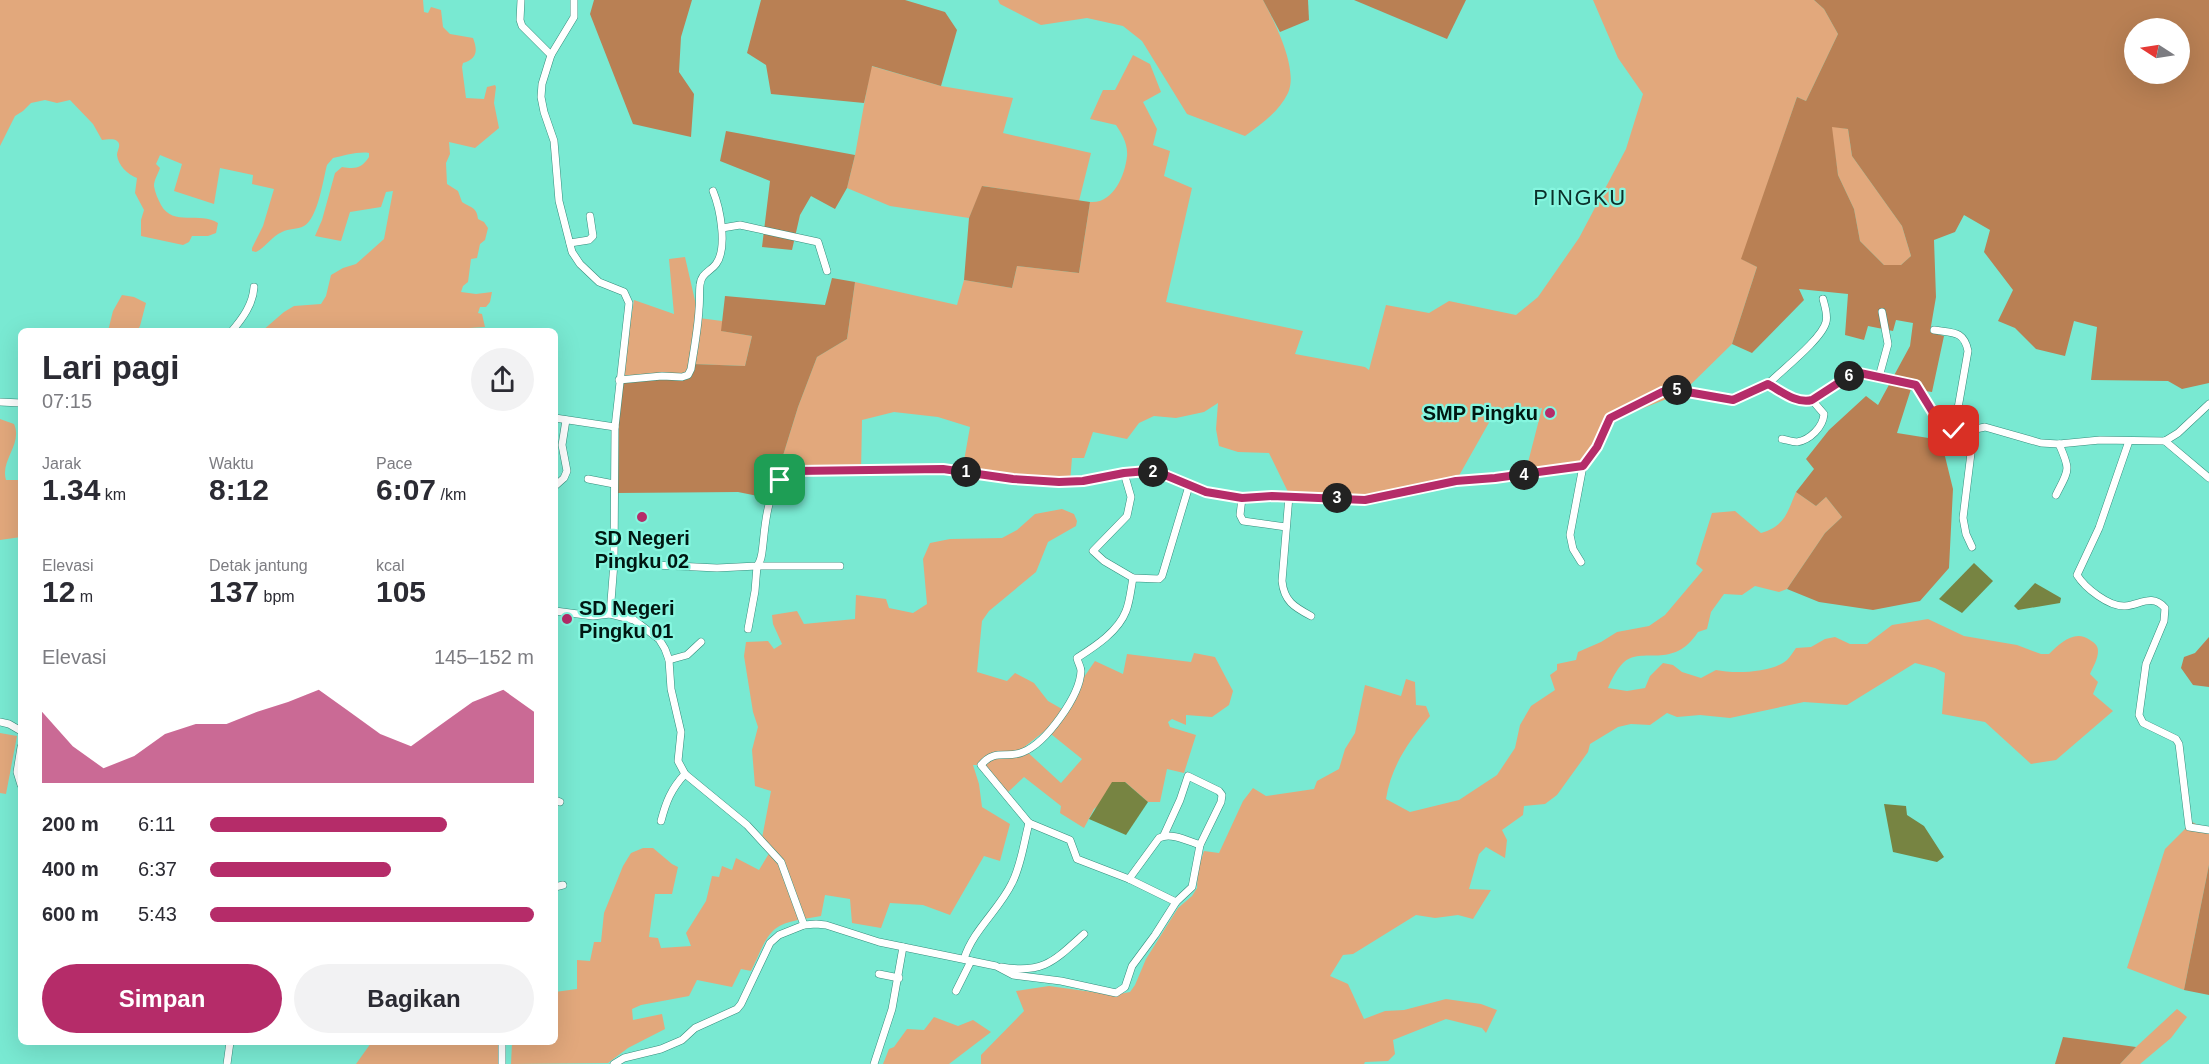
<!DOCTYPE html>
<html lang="id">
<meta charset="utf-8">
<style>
:root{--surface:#fff;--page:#f2f2f3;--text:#2b2b33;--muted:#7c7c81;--accent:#b52c69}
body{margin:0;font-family:Arial,sans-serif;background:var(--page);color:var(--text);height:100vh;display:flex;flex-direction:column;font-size:22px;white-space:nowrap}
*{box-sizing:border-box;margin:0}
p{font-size:20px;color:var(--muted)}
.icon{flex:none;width:33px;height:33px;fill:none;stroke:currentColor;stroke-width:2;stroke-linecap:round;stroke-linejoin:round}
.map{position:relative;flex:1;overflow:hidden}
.panel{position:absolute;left:18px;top:328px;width:540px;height:717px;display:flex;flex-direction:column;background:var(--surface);border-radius:9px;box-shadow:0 6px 24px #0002}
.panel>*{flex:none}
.needle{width:39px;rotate:282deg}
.tools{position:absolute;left:2124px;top:18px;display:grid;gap:12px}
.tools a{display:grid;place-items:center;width:66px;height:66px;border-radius:50%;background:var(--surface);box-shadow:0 6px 24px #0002;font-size:30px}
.pin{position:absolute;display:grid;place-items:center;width:51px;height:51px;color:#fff;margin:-26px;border-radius:12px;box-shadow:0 3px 9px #0006}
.km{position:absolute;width:30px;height:30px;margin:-15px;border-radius:50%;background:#222;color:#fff;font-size:16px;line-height:30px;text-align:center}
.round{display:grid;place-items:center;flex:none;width:63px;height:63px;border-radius:32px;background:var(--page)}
.overview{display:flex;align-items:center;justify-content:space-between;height:102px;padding:0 24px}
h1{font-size:33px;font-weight:700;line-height:45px}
.figures{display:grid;grid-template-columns:repeat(3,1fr);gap:9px;height:102px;padding:6px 24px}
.figures div{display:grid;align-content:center}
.figures b{font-size:30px;font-weight:700}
.figures small{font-size:16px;font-weight:400}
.figures p{font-size:16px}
.chart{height:168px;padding:12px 24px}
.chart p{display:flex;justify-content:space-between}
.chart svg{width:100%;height:108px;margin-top:6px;fill:var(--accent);opacity:.7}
.primary-button{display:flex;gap:12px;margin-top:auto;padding:12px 24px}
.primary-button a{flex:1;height:69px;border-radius:36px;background:var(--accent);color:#fff;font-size:24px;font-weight:700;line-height:69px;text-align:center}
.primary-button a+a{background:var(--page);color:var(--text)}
ul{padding:0 24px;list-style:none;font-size:20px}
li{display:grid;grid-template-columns:96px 72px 1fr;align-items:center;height:45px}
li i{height:15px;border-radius:8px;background:var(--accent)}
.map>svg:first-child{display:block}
</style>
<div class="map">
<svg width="2209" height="1064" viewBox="0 0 2209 1064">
<rect width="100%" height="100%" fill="#79e9d2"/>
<g fill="#e2a87c" fill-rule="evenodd">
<path d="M0,0H423L424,12L428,13L431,7L441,10L443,27L450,34L473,38C478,51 477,59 463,63L462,67L466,98L484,99L487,87L495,85L496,87L494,103L499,128L475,148L449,142L450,154L446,163L447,184L458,191L462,202C471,208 477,207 478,219L484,222L488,228L485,240L480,244L477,258L471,259L468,282L463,286L461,292L476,294L492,292L490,302L486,307H480L478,313L482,314L485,327L469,328L468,332L262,331L284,312L294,306L321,304L326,296L331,275L343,268L356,264L384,239L393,191L386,192L381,207L350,212L341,241L315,236L322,220L335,173L342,167C355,169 361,169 369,157V153C360,151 342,156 333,158L327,165C323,180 318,218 304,226C297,230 289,228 282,232C271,237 266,247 256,252L252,251V248L263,226L274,189L252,184L253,175L220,168L214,204L174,191L182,164L160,155L156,164L160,168C158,174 154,180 154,186C155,193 158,199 161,205C173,227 200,211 218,223L216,233L208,236H192L189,242L183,245L141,236V220L144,210L135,193L137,178C128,175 118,165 117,155C117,150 122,145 117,141C113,138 106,140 102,140L93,124L70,100L57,103L45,100L31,103L23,111L15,116L0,146Z"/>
<path d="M998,0H1263C1274,21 1299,69 1288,93C1279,112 1261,124 1245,136L1187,114L1142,41L1123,26L1087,18L1041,25L1000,4Z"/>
<path d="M1593,0H1814L1824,9L1838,34L1806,101L1797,97L1742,259L1757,267L1732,344L1682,393L1613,420L1589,468L1524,478L1542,408L1491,419L1456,481L1355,500L1288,492L1269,453L1238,452L1219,446L1216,429L1218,403L1204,412L1176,418L1154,416L1139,423L1127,439L1093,432L1084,458H1072L1070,482L962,472L970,427L938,417L894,412L862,420L861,473L802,469L784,476L781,462L798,407L817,357L847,339L855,282L957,305L964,280L1012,288L1017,266L1079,273L1090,202C1113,204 1125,176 1127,156C1128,144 1122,134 1116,125L1090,119L1103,90H1115L1133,55L1150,64L1161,92L1143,102L1157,129L1153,145L1170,151L1164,176L1192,188L1166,302L1303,331L1295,354L1365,367L1369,370L1386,305L1429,313L1449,301L1516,315L1538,297L1579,238L1626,149L1643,94L1618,58Z"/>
<polygon points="871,66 941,86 1013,98 1003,133 1091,153 1079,201 983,186 969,218 890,206 847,188 855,155"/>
<polygon points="1831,126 1848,129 1852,156 1902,226 1911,256 1901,265 1884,265 1860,241 1854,209 1838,175"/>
<polygon points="685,257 699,318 722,321 722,331 752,336 745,366 693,364 686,380 654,374 621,382 634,300 674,314 669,259"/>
<polygon points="122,295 134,297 146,303 140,326 137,331 108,331 113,311"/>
<path d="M0,419L14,424C23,444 0,460 6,480H21V537L0,540Z"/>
<path d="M1796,492L1816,506L1826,497L1842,517L1825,533L1787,589L1779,592L1755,586L1742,595L1724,594L1711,612L1707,629L1698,632C1673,671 1642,645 1623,663C1617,669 1611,680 1608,688L1627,691L1645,688L1650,676L1663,663L1673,665L1682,672L1701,678L1716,670C1734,674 1772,673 1787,660C1790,657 1793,652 1796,648L1811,647L1825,639L1835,637L1850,644H1867L1892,625L1928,619L1964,636L2017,645L2041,654H2049C2060,643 2075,629 2090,640C2095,643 2098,646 2098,651C2098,659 2093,667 2090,674L2098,682L2093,694L2113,711L2056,760L2031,764L1985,722L1942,714L1945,673L1935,668L1915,663L1847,705L1804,702L1730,718L1700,715L1677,717L1667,713L1650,725L1631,724L1618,727L1590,744L1588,752L1557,795L1545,804L1524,806L1523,815L1502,830L1507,840L1505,858L1486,847L1479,854L1469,889L1491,890L1473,919L1458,915L1435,918L1416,915L1353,954L1343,955L1330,976L1348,984L1364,1019L1385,1011L1404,1010L1446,999L1481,1004L1497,1010L1486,1033L1482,1028L1446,1019L1393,1040L1395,1054L1388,1061L1365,1062L1364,1064H981V1055L1024,1011L1016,991L1049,986L1114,995L1130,992L1135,985L1146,959L1178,908L1192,896L1197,888L1198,869L1204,851L1219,853L1243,801L1253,788L1266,796L1314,789L1317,781L1339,769L1345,749L1355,733L1365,685L1401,696L1406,679L1415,682L1416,705L1426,706L1430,716C1409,741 1391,766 1386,799L1410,812L1459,800L1497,775L1515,748L1520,725L1531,706L1555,690L1550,675L1557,670V664L1576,660L1578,652L1601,642L1617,632L1649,626L1665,615L1703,570L1696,564L1712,513L1735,511L1761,533C1785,526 1787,513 1796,492Z"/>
<path d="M1062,509L1074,514L1077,521L1076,526L1048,542L1036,572L989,611L982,621L977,672L1007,681L1015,673L1034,683L1048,701L1062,709L1095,661L1123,674L1127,654L1191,662L1194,653L1215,657L1233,691L1229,705L1212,717L1186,715V725L1172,719L1168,722L1170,727L1196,735L1184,773L1167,769L1160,802H1148L1125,782L1094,809L1084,828L1060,813L1061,806L1024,777L1007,793L980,765H973L979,784L982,807L1010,824L1000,861L984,856L950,915L923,905L890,903L881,928L852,923L850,899L825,895L821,916C807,919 786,920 775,929C764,938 758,958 751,971L741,969L732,987L697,980L689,996L641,1005L632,1009L633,1020L662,1014L665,1029L628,1048L608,1063L511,1064L512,1043L555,1042V992L577,989V960L590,961L594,942H601L604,913L623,866L631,853L643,848H653L672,864L678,867L672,894H655L649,937L658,938L661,948L691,946L686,933L706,901L712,876L719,877L722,866L732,870L736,858L759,870L771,850L762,838L771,791L755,786L752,750L758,727L753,712L744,656L746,642L768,641L774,649L782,644L773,624L772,615L797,611L804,624L855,619L856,595L886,599L889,608L913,613L927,604L923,559L930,543L950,539L1002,538L1017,530L1035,514ZM1046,730L1082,759L1061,783L1023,748Z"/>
<polygon points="0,733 17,736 6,794 0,793"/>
<polygon points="2192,822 2209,830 2209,865 2184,990 2127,968 2165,849"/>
<polygon points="2177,1009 2187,1017 2171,1038 2140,1064 2120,1064 2136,1047"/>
<polygon points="934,1017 958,1026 973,1020 991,1032 949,1064 883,1064 889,1049 894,1047 907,1029 924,1030"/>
<polygon points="371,1043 503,1043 502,1064 356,1064"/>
</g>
<g fill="#b98054" fill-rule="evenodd">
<polygon points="594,0 692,0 681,37 679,72 694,94 691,137 633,124 590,14"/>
<polygon points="761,0 905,0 945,12 957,30 941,86 872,66 864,103 771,94 766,65 747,53"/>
<polygon points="1263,0 1308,0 1309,20 1280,32"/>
<polygon points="1354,0 1466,0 1447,39"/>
<path d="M1814,0H2209V383L2182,389L2168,381L2091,380L2097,327L2074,321L2065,356L2036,349L2015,328L1998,321L2013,290L1984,252L1990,230L1964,215L1955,232L1934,240L1936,297L1930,332L1944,336L1932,392L1911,389L1897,433L1941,440L1953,489L1949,568L1920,601L1873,610L1819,602L1787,589L1825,533L1842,517L1826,497L1816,506L1796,492L1814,469L1806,459L1829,430L1866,396L1878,405L1910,346L1913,323L1896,320L1893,331L1868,326L1864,340L1845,335L1848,294L1799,289L1804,300L1752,353L1732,344L1757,267L1741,259L1797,97L1806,101L1838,34L1824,9ZM2134,28H2180V74H2134ZM1832,127L1848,129L1852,156L1902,226L1911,256L1901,265H1884L1860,241L1854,209L1838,175Z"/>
<polygon points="726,131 855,155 847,188 835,209 811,196 800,215 792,250 762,247 770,181 720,161"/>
<polygon points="982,186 1090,202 1079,273 1017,266 1012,288 964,280 969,218"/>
<polygon points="832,278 855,282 847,339 817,357 798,407 781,462 784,476 773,499 738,492 617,493 615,410 621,382 654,374 686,380 693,364 745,366 752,336 721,331 725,296 825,305"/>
<polygon points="2209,637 2209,687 2193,685 2181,668 2184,657 2195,653"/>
<polygon points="2209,865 2209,995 2184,990"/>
<polygon points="2063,1037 2136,1047 2120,1064 2055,1064"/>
</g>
<g fill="#778442">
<polygon points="1974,563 1993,581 1962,613 1939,599"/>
<polygon points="2035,583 2061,598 2060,603 2018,610 2014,606"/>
<polygon points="1112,782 1125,782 1148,802 1126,835 1089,819"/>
<polygon points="1884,804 1906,806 1907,815 1924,826 1944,857 1937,862 1893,852"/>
</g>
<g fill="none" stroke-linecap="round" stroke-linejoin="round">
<g stroke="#368d7c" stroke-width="8">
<g id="minor">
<polyline points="521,0 520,20 522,26 551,55"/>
<polyline points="722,228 740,225 818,242 827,271"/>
<polyline points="570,243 589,240 593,236 590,216"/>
<path d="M1934,330C1952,333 1964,330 1968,351L1954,431"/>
<path d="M231,332C243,318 253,304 254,287"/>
<polyline points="1879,377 1888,344 1882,312"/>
<path d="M619,380L662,376L682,377L688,375L691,369C694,349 698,329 699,309C700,301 699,293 700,285C701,273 710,272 716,264C728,248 720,208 713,191"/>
<path d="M1768,384C1782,370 1822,339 1826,322C1828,315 1825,307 1823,299"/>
<polyline points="0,402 21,403"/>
<polyline points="555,418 615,427"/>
<polyline points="1962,432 1971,453 1963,518 1966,534 1972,547"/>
<path d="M1782,439C1787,440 1792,442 1797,442C1810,440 1823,427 1824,414L1812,400"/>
<path d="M2129,441L2099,528L2077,575C2085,588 2109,607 2125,606C2140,605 2152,593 2165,608L2164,621L2146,664L2139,715L2143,723L2176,739L2179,744L2189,827L2209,830"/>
<polyline points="2165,441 2209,478"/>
<polyline points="1124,473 1131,497 1127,516 1093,551 1104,561 1133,578"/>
<polyline points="588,479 614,484"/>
<polyline points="555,486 564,478 567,471 562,445 566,420"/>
<path d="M2056,495C2069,469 2071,471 2059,444"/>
<path d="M1289,496L1282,581C1284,601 1294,607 1311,616"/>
<polyline points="1242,498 1240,515 1243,521 1286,527"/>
<polyline points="1581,562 1573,549 1570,535 1583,466"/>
<path d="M614,563L717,568L757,566C762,560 762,552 763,544C766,518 767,481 796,471L943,469L1013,479L1059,482L1083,481L1139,470L1165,475L1206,492L1242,498L1272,496L1365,499L1456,481L1495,478L1583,466L1597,447L1610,419L1662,392L1676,390L1733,401L1768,384C1781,391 1796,404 1812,400L1852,374L1860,373L1916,385L1940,424L1945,428L1962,432L1985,427L2041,443L2059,444L2100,440L2165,441L2178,433L2209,404"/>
<polyline points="555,611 593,616 610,614 614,563 615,427 629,303 624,292 599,282 580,264 572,252 559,201 554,141 544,112 541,97 542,84 551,55 574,17 574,0"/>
<polyline points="610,614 634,620 659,639 665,649 669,660 671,689 681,732 678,761 685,774 747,825 781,862 804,925"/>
<polyline points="748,629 755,591 757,566 840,566"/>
<polyline points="669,660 687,655 701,642"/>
<polyline points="0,722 9,724 21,731"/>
<polyline points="21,747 17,772 21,785"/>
<polyline points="555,800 560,802"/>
<path d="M661,821C666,802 671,789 685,774"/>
<path d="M1129,879L1159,838C1171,832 1188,841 1200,845"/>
<polyline points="555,887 563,885"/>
<path d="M1176,902L1129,879L1077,859L1070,840L1029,823L981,765C995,748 1007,759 1023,752C1046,743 1080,696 1081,671C1081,667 1078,663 1077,658C1094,647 1118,632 1126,611C1130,601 1131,588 1133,578L1159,579L1162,576L1189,486"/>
<path d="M964,959C973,930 999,910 1012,883C1021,866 1024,842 1029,823"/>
<path d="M1001,967C1044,974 1054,961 1084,934"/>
<polyline points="879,974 899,978"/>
<polyline points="956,991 971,961"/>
<polyline points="502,1042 502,1064"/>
<polyline points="227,1064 230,1042"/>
<polyline points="614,1064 624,1058 661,1049 682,1040 695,1028 737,1009 741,1004 770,943 779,935 804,925 816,924 826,925 879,942 996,966 1013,975 1061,981 1116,993 1125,987 1132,966 1155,935 1176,902 1192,887 1200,845 1221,802 1222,795 1219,791 1188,776 1180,800 1164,835"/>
<polyline points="874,1064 892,1009 903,947"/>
</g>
</g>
<use href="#minor" stroke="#fff" stroke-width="7"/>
</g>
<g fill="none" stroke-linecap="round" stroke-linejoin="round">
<g stroke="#fff" stroke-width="12">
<path id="route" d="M780,480L786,474L796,471L943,469L1013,479L1059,482L1083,481L1124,473L1147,471L1165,475L1206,492L1242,498L1272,496L1365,500L1456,481L1495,478L1583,466L1597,447L1610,418L1662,392L1676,390L1733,400L1768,384C1781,391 1796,404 1812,400L1852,374L1860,373L1916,385L1940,424L1954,431"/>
</g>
<use href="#route" stroke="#b52c69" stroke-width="8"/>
</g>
<g fill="#b52c69" stroke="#86f6df" stroke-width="2">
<circle cx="1550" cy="413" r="6"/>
<circle cx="642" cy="517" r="6"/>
<circle cx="567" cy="619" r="6"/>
</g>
<g text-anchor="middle" stroke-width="4.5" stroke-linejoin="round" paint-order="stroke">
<g font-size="20" font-weight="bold" fill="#001712" stroke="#86f6df" text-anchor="end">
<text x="1538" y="420">SMP Pingku</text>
<text x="642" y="545" text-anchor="middle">SD Negeri<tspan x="642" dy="23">Pingku 02</tspan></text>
<text x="579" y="615" text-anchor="start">SD Negeri<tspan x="579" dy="23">Pingku 01</tspan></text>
</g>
<g font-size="22" letter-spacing="1.5" fill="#0b302a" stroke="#86f6df">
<text x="1580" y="205">PINGKU</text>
</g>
</g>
</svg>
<div class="tools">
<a><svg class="needle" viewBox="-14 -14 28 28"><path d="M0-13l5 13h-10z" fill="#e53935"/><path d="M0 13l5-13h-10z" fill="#7c7c81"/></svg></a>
</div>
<div class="pin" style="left:780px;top:480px;background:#1e9e55"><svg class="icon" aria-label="arrive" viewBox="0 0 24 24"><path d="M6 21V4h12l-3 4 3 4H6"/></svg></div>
<div class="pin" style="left:1954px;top:431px;background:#d93025"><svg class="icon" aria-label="check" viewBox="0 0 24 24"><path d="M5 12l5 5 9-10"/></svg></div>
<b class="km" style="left:966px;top:472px">1</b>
<b class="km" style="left:1153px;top:472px">2</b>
<b class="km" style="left:1337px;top:498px">3</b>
<b class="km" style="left:1524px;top:475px">4</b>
<b class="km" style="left:1677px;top:390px">5</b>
<b class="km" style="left:1849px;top:376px">6</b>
<section class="panel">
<div class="overview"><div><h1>Lari pagi</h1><p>07:15</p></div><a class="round"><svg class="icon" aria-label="share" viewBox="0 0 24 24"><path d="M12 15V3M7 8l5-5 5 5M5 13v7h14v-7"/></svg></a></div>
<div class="figures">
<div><p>Jarak</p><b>1.34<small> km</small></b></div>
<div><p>Waktu</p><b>8:12</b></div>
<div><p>Pace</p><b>6:07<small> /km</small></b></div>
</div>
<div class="figures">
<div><p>Elevasi</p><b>12<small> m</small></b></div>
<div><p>Detak jantung</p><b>137<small> bpm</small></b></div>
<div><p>kcal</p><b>105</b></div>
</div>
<div class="chart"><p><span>Elevasi</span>145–152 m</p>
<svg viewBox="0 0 160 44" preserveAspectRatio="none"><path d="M0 44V15L10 29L20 38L30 33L40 24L50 20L60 20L70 15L80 11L90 6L100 15L110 24L120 29L130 20L140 11L150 6L160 15V44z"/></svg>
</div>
<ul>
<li><b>200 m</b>6:11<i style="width:73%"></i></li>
<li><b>400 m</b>6:37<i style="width:56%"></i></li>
<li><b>600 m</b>5:43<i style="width:100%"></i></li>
</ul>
<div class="primary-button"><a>Simpan</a><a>Bagikan</a></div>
</section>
</div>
